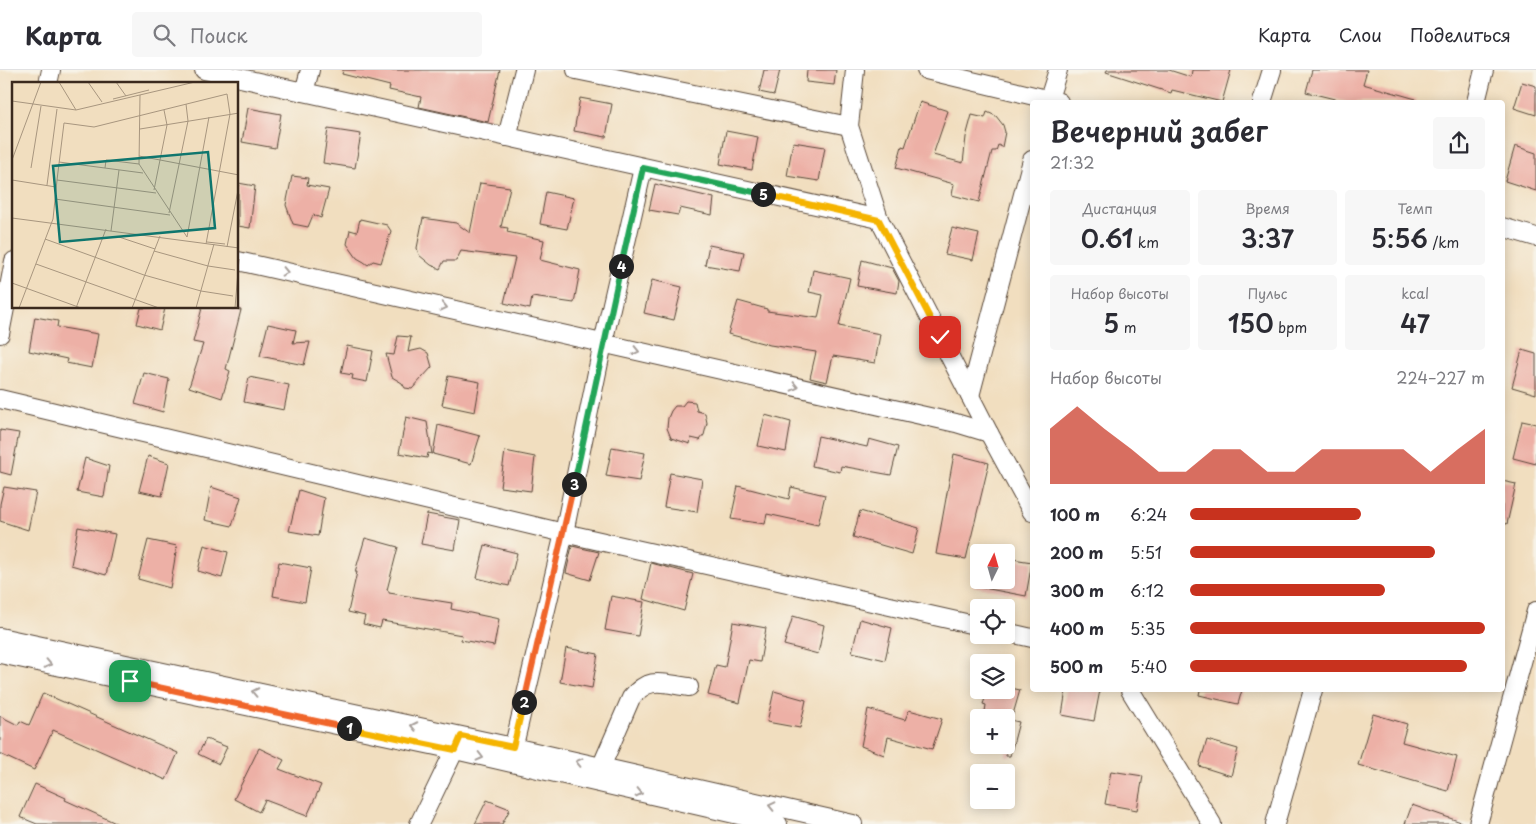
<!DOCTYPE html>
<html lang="ru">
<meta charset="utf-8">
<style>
:root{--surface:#fff;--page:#f7f7f7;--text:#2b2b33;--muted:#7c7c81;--line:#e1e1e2;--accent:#c8321e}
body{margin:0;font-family:"Playpen Sans",sans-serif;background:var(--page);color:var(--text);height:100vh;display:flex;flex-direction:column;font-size:19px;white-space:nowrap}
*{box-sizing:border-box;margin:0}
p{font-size:16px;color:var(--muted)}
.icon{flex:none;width:28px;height:28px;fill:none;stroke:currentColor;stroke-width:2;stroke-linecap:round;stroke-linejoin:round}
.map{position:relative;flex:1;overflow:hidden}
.sheet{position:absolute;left:1030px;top:30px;width:475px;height:592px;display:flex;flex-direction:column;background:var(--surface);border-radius:5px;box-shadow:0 2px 12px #0003}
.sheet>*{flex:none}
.needle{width:32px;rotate:5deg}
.buttons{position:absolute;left:970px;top:474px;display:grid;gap:10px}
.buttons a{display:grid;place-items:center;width:45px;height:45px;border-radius:5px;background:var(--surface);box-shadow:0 2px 12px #0003;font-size:25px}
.pin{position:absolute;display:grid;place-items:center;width:42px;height:42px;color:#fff;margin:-21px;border-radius:10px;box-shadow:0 2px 8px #0006}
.km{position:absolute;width:25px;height:25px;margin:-12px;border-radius:50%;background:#222;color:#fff;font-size:14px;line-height:25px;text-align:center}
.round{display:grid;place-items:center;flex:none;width:52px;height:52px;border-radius:5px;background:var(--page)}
.head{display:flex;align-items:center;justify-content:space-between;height:85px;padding:0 20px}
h1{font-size:28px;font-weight:600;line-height:38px}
.stats{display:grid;grid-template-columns:repeat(3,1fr);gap:8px;height:85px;padding:5px 20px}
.stats div{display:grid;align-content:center;border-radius:5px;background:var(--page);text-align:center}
.stats b{font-size:25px;font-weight:600}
.stats small{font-size:14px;font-weight:400}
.stats p{font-size:14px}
.chart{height:140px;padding:10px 20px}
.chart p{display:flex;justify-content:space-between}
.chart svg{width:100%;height:90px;margin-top:5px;fill:var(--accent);opacity:.7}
ul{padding:0 20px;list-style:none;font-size:16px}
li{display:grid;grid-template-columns:80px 60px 1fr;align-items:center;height:38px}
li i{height:12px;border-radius:6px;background:var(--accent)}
header{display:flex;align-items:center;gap:30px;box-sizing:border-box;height:70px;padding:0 25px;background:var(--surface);border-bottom:1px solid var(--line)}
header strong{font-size:24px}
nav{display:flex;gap:28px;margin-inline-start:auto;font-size:18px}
.search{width:350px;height:45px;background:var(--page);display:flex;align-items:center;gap:12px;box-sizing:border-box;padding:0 18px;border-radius:5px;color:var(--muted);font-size:19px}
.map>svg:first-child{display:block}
</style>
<header>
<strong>Карта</strong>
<div class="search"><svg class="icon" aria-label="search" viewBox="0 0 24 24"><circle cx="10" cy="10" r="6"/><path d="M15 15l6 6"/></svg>Поиск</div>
<nav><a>Карта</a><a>Слои</a><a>Поделиться</a></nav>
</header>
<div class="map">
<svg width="1536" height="754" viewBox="0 0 1536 754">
<rect width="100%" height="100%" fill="#f7f3e8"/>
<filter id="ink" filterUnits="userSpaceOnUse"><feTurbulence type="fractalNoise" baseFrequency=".02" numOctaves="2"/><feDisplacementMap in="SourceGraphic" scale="10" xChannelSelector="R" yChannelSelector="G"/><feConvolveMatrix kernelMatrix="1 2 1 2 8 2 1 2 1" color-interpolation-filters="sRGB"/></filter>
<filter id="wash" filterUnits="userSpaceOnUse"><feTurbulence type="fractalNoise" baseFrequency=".0096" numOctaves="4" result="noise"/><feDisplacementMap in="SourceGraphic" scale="20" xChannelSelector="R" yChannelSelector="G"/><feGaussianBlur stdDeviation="1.12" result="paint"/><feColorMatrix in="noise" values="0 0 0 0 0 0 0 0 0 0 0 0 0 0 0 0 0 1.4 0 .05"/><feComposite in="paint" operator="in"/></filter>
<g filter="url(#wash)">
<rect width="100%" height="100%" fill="#f1debf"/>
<g id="blocks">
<g fill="#edb0a6">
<polygon points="343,0 500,0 488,52 419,37 421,27 389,20 390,16 342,4"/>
<polygon points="764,0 780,0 774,25 759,22"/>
<polygon points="807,0 836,0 834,15 806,12"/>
<polygon points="1107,0 1169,0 1191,7 1192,0 1231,0 1222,32 1172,20 1171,23 1106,2"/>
<polygon points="1312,0 1367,0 1363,14 1416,29 1415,32 1347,32 1306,22"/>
<polygon points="1522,12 1536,16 1536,45 1514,38"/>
<polygon points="580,28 612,34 606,67 574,61"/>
<polygon points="920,32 948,41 933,85 963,93 966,67 972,45 985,48 987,42 996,46 1003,55 1005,62 1002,77 998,75 996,81 992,81 979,132 952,125 954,114 896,98 902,76 905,77"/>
<polygon points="248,38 281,44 275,78 242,72"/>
<polygon points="328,59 361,64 355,98 323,93"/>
<polygon points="726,61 758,67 752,100 720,94"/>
<polygon points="793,72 825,77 819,111 787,106"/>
<polygon points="1515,76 1536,83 1536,121 1505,111"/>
<polygon points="292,106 308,108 307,115 329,119 321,148 313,145 308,157 293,154 286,135"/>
<polygon points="238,113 255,116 250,158 238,156"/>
<polygon points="480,113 510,117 501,157 508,158 507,162 544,170 540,190 580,200 574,233 532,227 530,239 504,233 515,188 461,181 456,191 444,191 440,199 431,195 419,185 417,178 423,148 456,153 470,163"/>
<polygon points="655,114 714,128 712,145 680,138 678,145 649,140"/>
<polygon points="546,122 574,128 567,159 540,154"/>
<polygon points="360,149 387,155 391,161 381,193 373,191 368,195 364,192 357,188 347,174 350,160 357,162"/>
<polygon points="952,158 979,164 973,190 945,184"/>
<polygon points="709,175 744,182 740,201 705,195"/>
<polygon points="862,190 892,198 899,211 897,223 857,216"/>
<polygon points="813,200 850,208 839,256 880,264 875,293 833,286 827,312 810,308 816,282 770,275 728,264 738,231 767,239 767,241 818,248 823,225 809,222"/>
<polygon points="652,210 682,217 674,250 644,243"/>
<polygon points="141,238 165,238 160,260 137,254"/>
<polygon points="202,238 227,238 241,240 226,299 230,301 222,328 189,317 203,274 193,272"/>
<polygon points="35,247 58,251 57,257 98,264 92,298 66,293 67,289 29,281"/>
<polygon points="268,254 296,260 293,273 310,272 304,295 260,286"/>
<polygon points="398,266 411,267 408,282 421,279 428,283 432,297 412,319 405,318 402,313 392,307 386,284 394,285"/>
<polygon points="347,276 373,281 367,312 352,309 353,305 341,303"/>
<polygon points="1522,280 1536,284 1536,324 1512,317"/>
<polygon points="144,303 169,309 163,342 135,334"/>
<polygon points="448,306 480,312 475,342 442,335"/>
<polygon points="249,307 289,315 284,340 244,332"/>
<polygon points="686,331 695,332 697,341 705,343 707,353 704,365 700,370 691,368 690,374 671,368 667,358 668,348 671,341 675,336 682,336"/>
<polygon points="765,345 791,352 786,382 758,376"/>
<polygon points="406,347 427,352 432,384 428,383 427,388 399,383"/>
<polygon points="1522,351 1536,354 1536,394 1513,388"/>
<polygon points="438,355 480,366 471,394 433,384"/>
<polygon points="0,360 19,363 11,405 0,402"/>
<polygon points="818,366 867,377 869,369 898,377 891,405 841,396 840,402 812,396"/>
<polygon points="612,377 645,383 639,411 606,406"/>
<polygon points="505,381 535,387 531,421 500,417"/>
<polygon points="954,384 989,393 966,489 936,484"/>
<polygon points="148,386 169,393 162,426 139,421"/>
<polygon points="85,388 109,396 104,427 77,422"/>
<polygon points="670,403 702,409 697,442 664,437"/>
<polygon points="1502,411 1516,414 1507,454 1502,453"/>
<polygon points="738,416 789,429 791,417 825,425 818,455 767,444 765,454 731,449"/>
<polygon points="4,417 36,422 28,460 0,451 0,434"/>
<polygon points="211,417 241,427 232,456 205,450"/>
<polygon points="299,420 324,428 318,466 289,461"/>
<polygon points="860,441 919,458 912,484 853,467"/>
<polygon points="427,444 460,450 455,480 421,474"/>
<polygon points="78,457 115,464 106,505 71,495"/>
<polygon points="365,468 398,477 387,520 389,521 389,523 452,533 451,539 499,549 494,576 461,570 462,565 382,551 380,558 363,554 365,546 348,542 357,502 355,502"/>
<polygon points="148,470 177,476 170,518 138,509"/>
<polygon points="204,475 228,482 222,508 198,501"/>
<polygon points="485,475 517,483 509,516 477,508"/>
<polygon points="572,476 599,482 590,510 566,503"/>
<polygon points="1006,488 1032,492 1026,526 973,516 973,510 1006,510"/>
<polygon points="279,492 311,498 305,532 273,526"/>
<polygon points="651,493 693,504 684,541 643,529"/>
<polygon points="611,526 644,532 638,566 605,560"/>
<polygon points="793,546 824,555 818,584 784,575"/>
<polygon points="860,549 892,558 885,590 852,582"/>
<polygon points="733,552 766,558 760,592 749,590 740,633 708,625 716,595 725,597"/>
<polygon points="566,578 598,584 592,618 560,612"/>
<polygon points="1006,617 1020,620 1012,648 984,648 986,635 983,634 988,620 1006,620"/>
<polygon points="1066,620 1100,620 1094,651 1062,645"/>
<polygon points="1200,620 1242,620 1238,634 1199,625"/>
<polygon points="774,621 806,630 800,658 767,652"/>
<polygon points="43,623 178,683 166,710 53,660 34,700 0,684 0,646 18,655 20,651 29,655"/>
<polygon points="868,639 905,650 909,640 942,649 932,679 888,667 884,685 861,676"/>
<polygon points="1373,644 1407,654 1402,672 1457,687 1448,721 1358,695"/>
<polygon points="1006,649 1019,652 1010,686 1006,686"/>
<polygon points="206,669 227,677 219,694 198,684"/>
<polygon points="1207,670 1238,679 1231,706 1199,696"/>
<polygon points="259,678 284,690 279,699 321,715 307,746 265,730 259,742 234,729"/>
<polygon points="1111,701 1143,706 1137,740 1105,734"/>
<polygon points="35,714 66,728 65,730 118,754 37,754 20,747"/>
<polygon points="487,730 510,739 502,754 475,754"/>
<polygon points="1412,735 1461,752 1461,754 1405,754"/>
</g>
</g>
</g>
<g filter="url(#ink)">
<use href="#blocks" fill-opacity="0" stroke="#564536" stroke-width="1"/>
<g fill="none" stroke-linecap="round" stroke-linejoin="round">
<g stroke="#564536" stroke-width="20">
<g id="minor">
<polyline points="204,0 879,149"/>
<polyline points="576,0 849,56"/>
<polyline points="855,0 849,56 879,149 989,363 1032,442"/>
<polyline points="926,0 1059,32"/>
<polyline points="48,14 51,0"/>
<polyline points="304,22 310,0"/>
<polyline points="1048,32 1058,0"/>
<polyline points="1262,32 1272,0"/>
<polyline points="1476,32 1484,0"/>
<polyline points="507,67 524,0"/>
<polyline points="1502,157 1536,167"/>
<polyline points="238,191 956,353 989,363"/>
<polyline points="0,264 14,191"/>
<polyline points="970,326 1032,90"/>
<polyline points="0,329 564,463 979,556"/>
<polyline points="1006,562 1032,568"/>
<polyline points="0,567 513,677 853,754"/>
<polyline points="0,584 455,680 778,754"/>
<polyline points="1130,620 1212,754"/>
<polyline points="511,688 564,463 603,273 643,98"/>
<path d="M601,697L631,628C649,605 664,614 689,617"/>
<polyline points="419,754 459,671"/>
<polyline points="1275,754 1313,620"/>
<polyline points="1478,754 1536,541"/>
</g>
</g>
<use href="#minor" stroke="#fff" stroke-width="18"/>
</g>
<defs><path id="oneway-chevron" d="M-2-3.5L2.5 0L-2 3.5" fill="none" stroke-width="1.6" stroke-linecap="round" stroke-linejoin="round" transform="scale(1.25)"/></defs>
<g stroke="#a79f9a">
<use href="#oneway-chevron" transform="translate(285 202) rotate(13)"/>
<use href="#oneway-chevron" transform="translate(444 237) rotate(13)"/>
<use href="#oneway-chevron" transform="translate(636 281) rotate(13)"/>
<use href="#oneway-chevron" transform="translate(795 317) rotate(13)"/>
<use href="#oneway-chevron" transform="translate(48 594) rotate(12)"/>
<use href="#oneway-chevron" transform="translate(255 622) rotate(-168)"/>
<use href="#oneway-chevron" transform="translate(414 656) rotate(-168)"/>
<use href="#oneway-chevron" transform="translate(480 687) rotate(14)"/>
<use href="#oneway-chevron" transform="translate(579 692) rotate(-167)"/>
<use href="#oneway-chevron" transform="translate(639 723) rotate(13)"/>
<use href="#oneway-chevron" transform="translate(772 736) rotate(-167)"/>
</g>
</g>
<g fill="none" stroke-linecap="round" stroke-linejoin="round" filter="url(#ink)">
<g stroke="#fff" stroke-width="10">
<polyline id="split-1" points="130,611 349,658"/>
</g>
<g stroke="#fff" stroke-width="10">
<polyline id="split-2" points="349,658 455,680 461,666 513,677 524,632"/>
</g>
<g stroke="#fff" stroke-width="10">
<polyline id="split-3" points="524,632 574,414"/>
</g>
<g stroke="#fff" stroke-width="10">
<polyline id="split-4" points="574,414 621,196"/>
</g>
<g stroke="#fff" stroke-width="10">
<polyline id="split-5" points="621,196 643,98 763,124"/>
</g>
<g stroke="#fff" stroke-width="10">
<polyline id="split-6" points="763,124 879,150 940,267"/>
</g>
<use href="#split-1" stroke="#f0652b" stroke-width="6"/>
<use href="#split-2" stroke="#f5b400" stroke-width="6"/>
<use href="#split-3" stroke="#f0652b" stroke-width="6"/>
<use href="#split-4" stroke="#22a559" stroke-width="6"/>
<use href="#split-5" stroke="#22a559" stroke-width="6"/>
<use href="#split-6" stroke="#f5b400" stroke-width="6"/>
</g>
<g transform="translate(12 12)">
<rect width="226" height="226" fill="#f1debf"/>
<path fill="none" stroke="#a8967f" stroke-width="1" d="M47,0L64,28M76,0L90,20M104,0L114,14M128,13L127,82L175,155M101,17L137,8M0,19L64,28L183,0M128,47L227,31M127,74L227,93M0,78L29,0M47,80L131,91M19,86L29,24M93,86L94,78L127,82M0,98L44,105M45,98L52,41L82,45L215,12L218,32L194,162M35,103L45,27M142,108L155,43L152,28M43,117L158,133M157,131L176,39L174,22M0,136L227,166M99,149L107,88M107,155L143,167M175,155L197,35M33,157L132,193L189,209L221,214M195,160L213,162M215,165L227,103M142,169L196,184L223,188M24,182L147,226M0,201L69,226M7,226L41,137L45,98L144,111M64,226L94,147M120,226L148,154M184,226L202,162M223,226L227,177"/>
<path fill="#0f766e" fill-opacity="0.15" stroke="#0f766e" stroke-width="2.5" d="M196,70L203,146L48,160L41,84Z"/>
<rect width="226" height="226" fill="none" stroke="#3b2a1e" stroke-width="2.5"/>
</g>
</svg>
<div class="buttons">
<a><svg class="needle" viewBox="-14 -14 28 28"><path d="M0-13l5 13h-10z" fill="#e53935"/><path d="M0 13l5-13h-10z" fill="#7c7c81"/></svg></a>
<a><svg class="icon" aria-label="locate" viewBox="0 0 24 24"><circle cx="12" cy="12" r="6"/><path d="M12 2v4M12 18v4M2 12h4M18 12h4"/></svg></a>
<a><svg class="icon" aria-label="layers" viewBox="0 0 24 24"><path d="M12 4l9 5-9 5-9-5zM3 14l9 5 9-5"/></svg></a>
<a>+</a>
<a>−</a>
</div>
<div class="pin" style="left:130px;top:611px;background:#1e9e55"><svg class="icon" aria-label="arrive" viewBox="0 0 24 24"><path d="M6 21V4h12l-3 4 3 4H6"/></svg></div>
<div class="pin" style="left:940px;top:267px;background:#d93025"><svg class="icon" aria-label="check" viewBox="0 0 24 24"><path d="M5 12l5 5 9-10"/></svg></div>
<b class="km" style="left:349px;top:658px">1</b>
<b class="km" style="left:524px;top:632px">2</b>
<b class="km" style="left:574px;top:414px">3</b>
<b class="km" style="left:621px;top:196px">4</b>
<b class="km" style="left:763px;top:124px">5</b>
<section class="sheet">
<div class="head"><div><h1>Вечерний забег</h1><p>21:32</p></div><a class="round"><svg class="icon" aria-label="share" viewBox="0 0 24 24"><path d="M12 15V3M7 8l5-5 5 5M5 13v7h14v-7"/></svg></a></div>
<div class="stats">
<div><p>Дистанция</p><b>0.61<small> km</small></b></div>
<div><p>Время</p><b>3:37</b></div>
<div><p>Темп</p><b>5:56<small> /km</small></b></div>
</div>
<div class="stats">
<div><p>Набор высоты</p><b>5<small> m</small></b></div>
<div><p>Пульс</p><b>150<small> bpm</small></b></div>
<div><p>kcal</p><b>47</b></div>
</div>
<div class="chart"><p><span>Набор высоты</span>224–227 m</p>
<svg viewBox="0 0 160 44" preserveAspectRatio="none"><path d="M0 44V17L10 6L20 17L30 27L40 38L50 38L60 27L70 27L80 38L90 38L100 27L110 27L120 27L130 27L140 38L150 27L160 17V44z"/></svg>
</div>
<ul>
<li><b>100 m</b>6:24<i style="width:58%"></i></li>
<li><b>200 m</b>5:51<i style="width:83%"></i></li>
<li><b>300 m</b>6:12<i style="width:66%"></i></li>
<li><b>400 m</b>5:35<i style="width:100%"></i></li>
<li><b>500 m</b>5:40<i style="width:94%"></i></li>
</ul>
</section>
</div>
